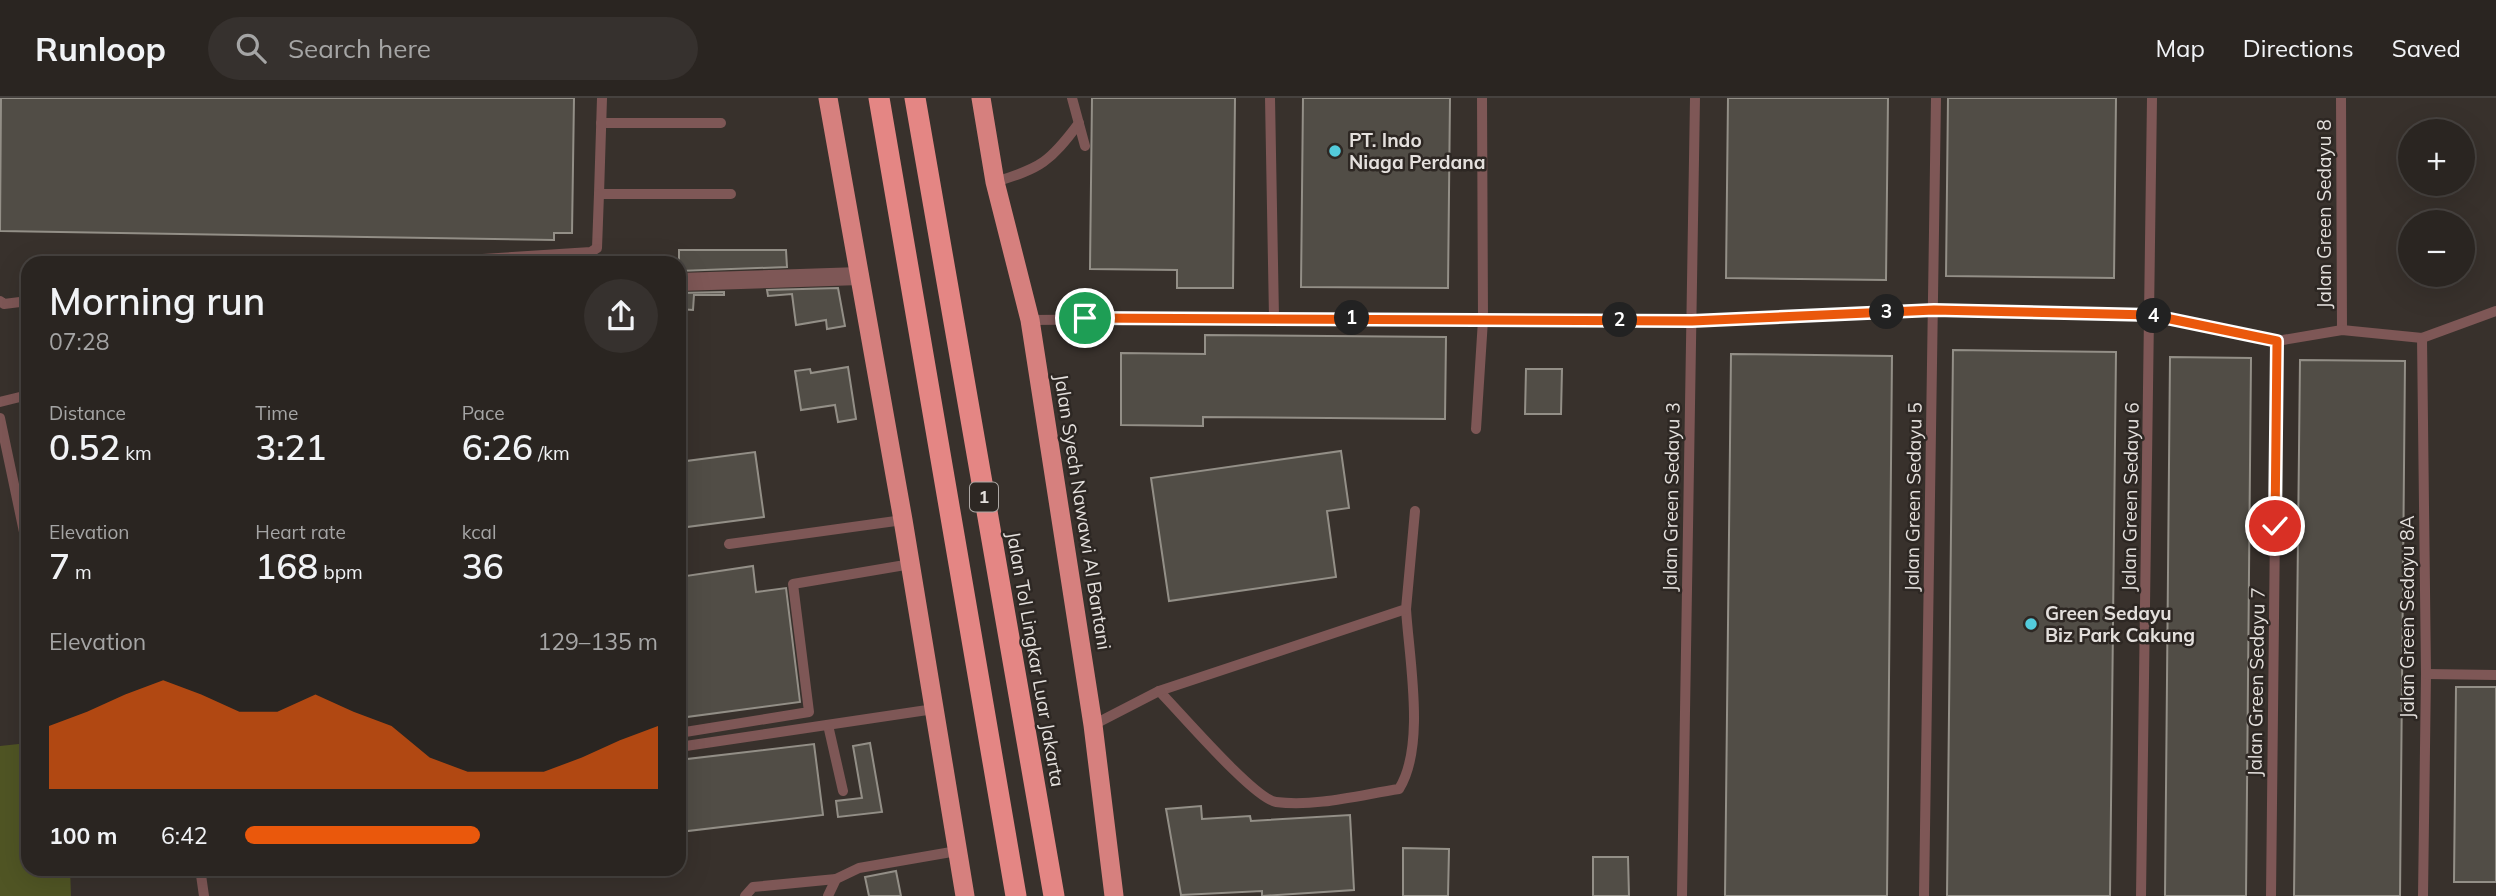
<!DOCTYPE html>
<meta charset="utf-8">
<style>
:root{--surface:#2a2521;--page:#36312e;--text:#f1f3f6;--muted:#a5a5a5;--line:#46423f;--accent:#ea580c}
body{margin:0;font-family:Mulish,sans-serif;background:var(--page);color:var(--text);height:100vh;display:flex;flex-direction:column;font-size:26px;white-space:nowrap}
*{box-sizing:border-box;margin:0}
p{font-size:23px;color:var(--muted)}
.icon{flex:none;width:38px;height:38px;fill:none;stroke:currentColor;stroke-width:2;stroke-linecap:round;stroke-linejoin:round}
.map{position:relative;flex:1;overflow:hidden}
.drawer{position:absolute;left:21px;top:158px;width:665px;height:620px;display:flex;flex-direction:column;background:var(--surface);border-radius:21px;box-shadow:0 7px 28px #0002,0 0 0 2px var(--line)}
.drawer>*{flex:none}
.fabs{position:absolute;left:2398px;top:21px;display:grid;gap:14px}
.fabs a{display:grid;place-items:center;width:77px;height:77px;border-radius:50%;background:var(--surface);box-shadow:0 7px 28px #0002,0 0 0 2px var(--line);font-size:35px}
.pin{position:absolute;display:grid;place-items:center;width:60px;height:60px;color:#fff;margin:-30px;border:4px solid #fff;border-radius:50%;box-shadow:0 2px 7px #0007}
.km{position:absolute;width:35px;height:35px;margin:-18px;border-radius:50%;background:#222;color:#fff;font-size:19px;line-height:35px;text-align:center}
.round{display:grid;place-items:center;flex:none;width:74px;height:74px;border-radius:37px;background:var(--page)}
.summary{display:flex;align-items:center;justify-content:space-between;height:119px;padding:0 28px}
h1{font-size:38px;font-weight:600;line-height:52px}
.stats{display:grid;grid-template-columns:repeat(3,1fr);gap:10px;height:119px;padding:7px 28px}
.stats div{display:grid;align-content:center}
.stats b{font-size:35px;font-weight:600}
.stats small{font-size:19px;font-weight:400}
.stats p{font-size:19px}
.chart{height:196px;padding:14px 28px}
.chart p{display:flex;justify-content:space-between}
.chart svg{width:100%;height:126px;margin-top:7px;fill:var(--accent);opacity:.7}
ul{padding:0 28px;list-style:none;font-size:23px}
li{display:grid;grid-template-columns:112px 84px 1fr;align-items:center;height:52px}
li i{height:18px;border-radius:9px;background:var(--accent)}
header{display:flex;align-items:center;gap:42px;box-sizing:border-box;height:98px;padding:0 35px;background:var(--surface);border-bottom:2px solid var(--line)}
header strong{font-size:33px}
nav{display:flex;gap:38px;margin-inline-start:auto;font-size:24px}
.search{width:490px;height:63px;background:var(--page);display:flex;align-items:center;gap:18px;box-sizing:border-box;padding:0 24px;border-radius:38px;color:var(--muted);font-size:26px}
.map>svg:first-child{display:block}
</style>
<header>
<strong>Runloop</strong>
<div class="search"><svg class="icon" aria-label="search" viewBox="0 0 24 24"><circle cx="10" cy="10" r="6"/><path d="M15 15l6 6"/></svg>Search here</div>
<nav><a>Map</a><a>Directions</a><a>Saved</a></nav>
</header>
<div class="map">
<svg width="2496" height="798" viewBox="0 0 2496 798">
<rect width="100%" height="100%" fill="#38312c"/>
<polygon fill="#505524" points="28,645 28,770 70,770 71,798 0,798 0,648"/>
<g fill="#514d46" stroke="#938f87" stroke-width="2">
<polygon points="1,0 574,0 572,135 554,135 554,142 0,133"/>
<polygon points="1092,0 1235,0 1233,190 1177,190 1177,172 1090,171"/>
<polygon points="1303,0 1450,0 1448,190 1301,189"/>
<polygon points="1728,0 1888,0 1886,182 1726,180"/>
<polygon points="1948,0 2116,0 2114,180 1946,178"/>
<polygon points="679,152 786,152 787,169 679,173"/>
<polygon points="838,190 845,228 827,231 826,222 796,227 792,196 768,198 767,192"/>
<polygon points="724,194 724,197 694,197 693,212 679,211 679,195"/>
<polygon points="1205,237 1446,239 1445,321 1203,319 1203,328 1121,327 1121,255 1205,256"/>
<polygon points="1953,252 2116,254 2110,798 1947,798"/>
<polygon points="1731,256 1892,258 1887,798 1725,798"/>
<polygon points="2170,259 2251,260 2246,798 2165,798"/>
<polygon points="2300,262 2405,263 2400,798 2294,798"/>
<polygon points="848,269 856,321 838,324 835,307 801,312 795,273 810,271 811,275"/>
<polygon points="1526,271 1562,271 1561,316 1525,316"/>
<polygon points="1341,353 1349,410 1327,413 1336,479 1169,503 1151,380"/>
<polygon points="755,354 764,419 679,430 679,364"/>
<polygon points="753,468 756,494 786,490 800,604 679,620 679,479"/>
<polygon points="2456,589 2496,589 2496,784 2454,784"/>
<polygon points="870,645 882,714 838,719 836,703 862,700 853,648"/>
<polygon points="814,646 823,717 679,734 679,662"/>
<polygon points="1201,708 1202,721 1250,718 1251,723 1350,717 1354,792 1262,798 1262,793 1181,797 1166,711"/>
<polygon points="1403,750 1449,751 1448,798 1403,798"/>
<polygon points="1593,759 1628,759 1629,798 1593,798"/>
<polygon points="896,773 901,798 869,798 865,779"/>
</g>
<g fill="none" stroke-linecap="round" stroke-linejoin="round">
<g stroke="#7e5756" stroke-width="10">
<polyline points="1072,0 1085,48"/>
<polyline points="1270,0 1274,220"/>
<polyline points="2341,0 2342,232"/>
<polyline points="601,25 721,25"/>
<path d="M995,84C1041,70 1050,64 1079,25"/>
<polyline points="599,96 602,0"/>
<polyline points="435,164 591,154 597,150 599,96 731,96"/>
<polyline points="0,203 4,206 28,203"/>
<polyline points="1030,222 1274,220 1692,223 1934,212 2151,217 2277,243 2342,232 2422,240 2496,213"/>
<polyline points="2422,240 2426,576 2423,798"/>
<polyline points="0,304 28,297"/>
<polyline points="0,320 28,453"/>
<polyline points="1476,331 1483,222 1482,0"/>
<polyline points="729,446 903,422"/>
<polyline points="2426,576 2496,577"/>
<path d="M1159,593C1179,613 1254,701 1276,704C1316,709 1360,697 1399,691C1426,648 1409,561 1406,511"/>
<polyline points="828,627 843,693"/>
<polyline points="1093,627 1159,593 1406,511 1415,413"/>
<polyline points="679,635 809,614 793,486 911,466"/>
<polyline points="679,649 934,611"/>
<polyline points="200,770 204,798"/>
<polyline points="745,798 753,789 836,781"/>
<polyline points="828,798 836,781 859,770 957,753"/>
<polyline points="1682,798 1695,0"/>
<polyline points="1924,798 1936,0"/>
<polyline points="2141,798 2152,0"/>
<polyline points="2271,798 2277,243"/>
</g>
<polyline stroke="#7e5756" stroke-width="18" points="679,184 860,178"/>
<g stroke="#d6807e" stroke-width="19">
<polyline points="828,0 903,422 965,798"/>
<polyline points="981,0 995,84 1030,222 1093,627 1114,798"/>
</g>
<g stroke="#e48684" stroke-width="21">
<polyline points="879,0 1016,798"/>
<polyline points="915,0 1054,798"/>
</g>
</g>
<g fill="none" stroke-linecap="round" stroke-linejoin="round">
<g stroke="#fff" stroke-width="14">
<polyline id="route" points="1085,220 1692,223 1934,212 2151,217 2277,243 2275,428"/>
</g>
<use href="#route" stroke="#ea580c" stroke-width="9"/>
</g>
<g fill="#53cbdb" stroke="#2d2723" stroke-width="2.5">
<circle cx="1335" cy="53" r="7"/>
<circle cx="2031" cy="526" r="7"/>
</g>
<g text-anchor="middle" stroke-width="5" stroke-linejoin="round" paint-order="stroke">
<rect fill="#2d2723" stroke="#ada8a5" stroke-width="2" x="970" y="384.5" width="28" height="29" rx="5"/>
<g font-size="18" font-weight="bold" fill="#e4e0dd">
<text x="984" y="405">1</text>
</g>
<g font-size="19" font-weight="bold" fill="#e4e0dd" stroke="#2d2723" text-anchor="start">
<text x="1349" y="49">PT. Indo<tspan x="1349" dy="22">Niaga Perdana</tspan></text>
<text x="2045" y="522">Green Sedayu<tspan x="2045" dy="22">Biz Park Cakung</tspan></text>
</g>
<g font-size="19" fill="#e4e0dd" stroke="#2d2723">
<text transform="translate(2324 116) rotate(-90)" y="7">Jalan Green Sedayu 8</text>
<text transform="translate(1671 399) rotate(-89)" y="7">Jalan Green Sedayu 3</text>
<text transform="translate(1913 399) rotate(-89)" y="7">Jalan Green Sedayu 5</text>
<text transform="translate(2130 399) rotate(-89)" y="7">Jalan Green Sedayu 6</text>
<text transform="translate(1083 414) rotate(81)" y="7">Jalan Syech Nawawi Al Bantani</text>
<text transform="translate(2407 519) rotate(-90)" y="7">Jalan Green Sedayu 8A</text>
<text transform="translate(1036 561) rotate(80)" y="7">Jalan Tol Lingkar Luar Jakarta</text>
<text transform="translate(2256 584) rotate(-89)" y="7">Jalan Green Sedayu 7</text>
</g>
</g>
</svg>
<div class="fabs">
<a>+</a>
<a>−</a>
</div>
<div class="pin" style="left:1085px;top:220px;background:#1e9e55"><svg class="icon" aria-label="arrive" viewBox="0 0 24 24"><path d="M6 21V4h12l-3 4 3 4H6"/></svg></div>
<div class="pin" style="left:2275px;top:428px;background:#d93025"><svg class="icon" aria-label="check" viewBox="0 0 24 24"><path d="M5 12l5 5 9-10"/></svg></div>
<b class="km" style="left:1352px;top:220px">1</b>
<b class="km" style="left:1620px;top:222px">2</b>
<b class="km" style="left:1887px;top:214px">3</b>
<b class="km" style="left:2154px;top:218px">4</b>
<section class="drawer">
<div class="summary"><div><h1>Morning run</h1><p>07:28</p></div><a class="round"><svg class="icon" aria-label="share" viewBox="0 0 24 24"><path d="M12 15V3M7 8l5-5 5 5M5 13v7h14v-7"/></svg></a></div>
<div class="stats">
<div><p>Distance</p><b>0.52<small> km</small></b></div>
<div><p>Time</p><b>3:21</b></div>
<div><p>Pace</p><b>6:26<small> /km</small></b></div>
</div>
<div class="stats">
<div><p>Elevation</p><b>7<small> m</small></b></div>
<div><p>Heart rate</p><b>168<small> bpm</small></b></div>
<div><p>kcal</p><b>36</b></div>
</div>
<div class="chart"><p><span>Elevation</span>129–135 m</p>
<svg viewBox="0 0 160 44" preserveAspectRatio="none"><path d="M0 44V22L10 17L20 11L30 6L40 11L50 17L60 17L70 11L80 17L90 22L100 33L110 38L120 38L130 38L140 33L150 27L160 22V44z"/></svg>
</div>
<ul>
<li><b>100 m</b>6:42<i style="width:57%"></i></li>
</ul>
</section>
</div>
